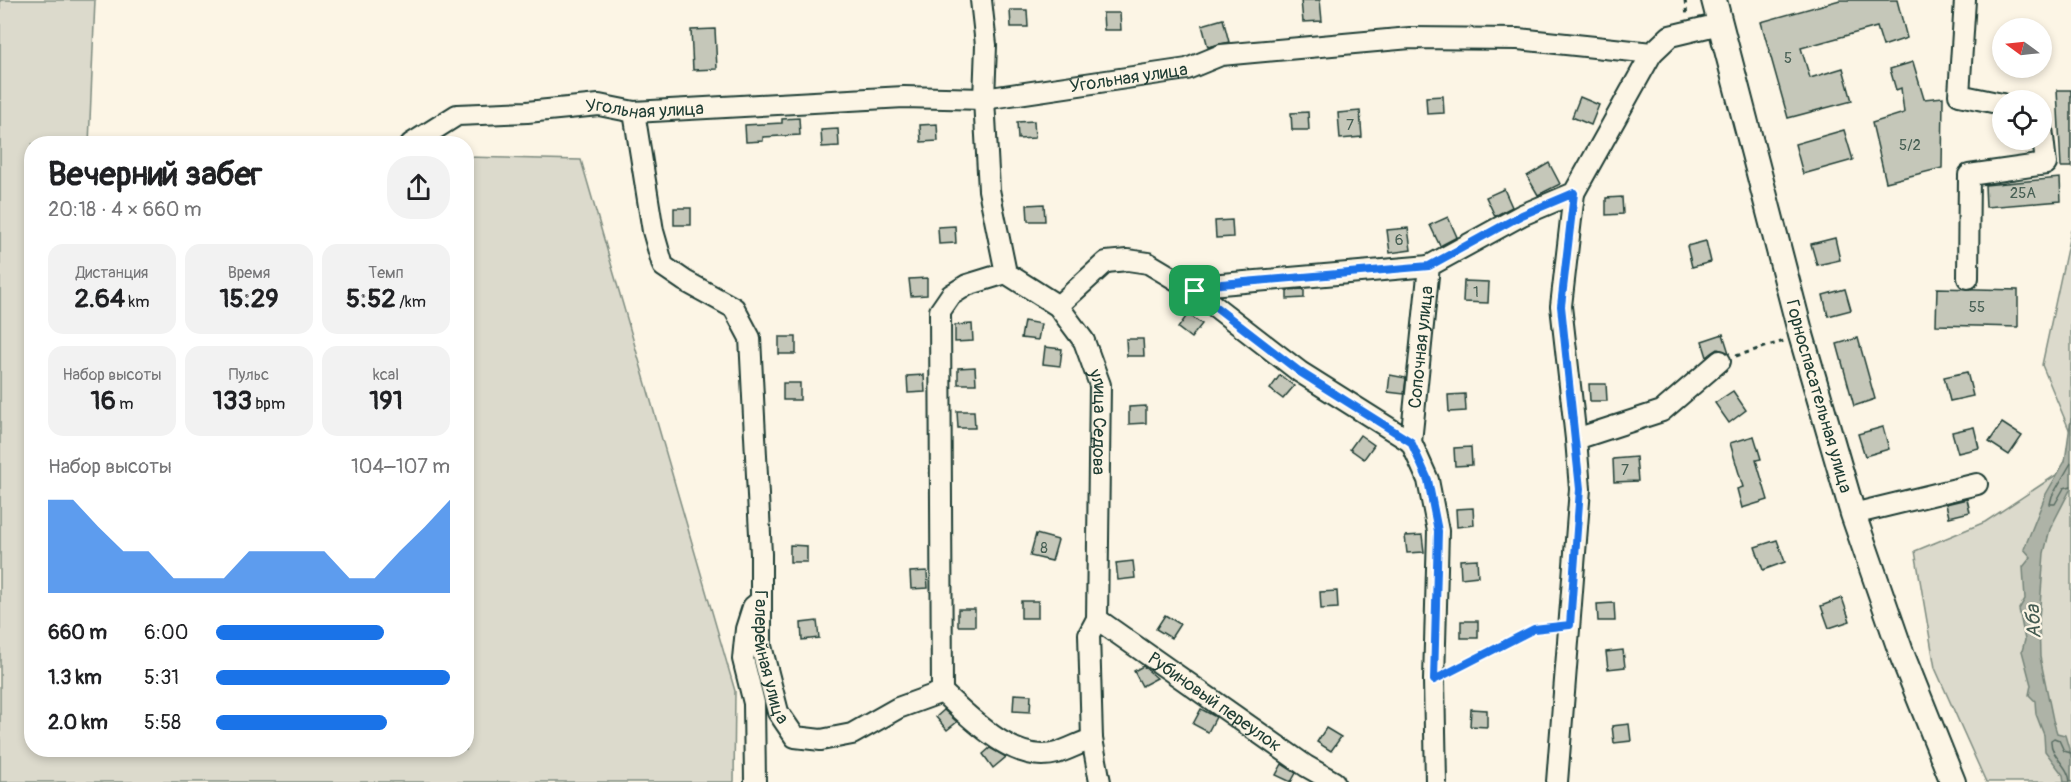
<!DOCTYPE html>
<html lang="ru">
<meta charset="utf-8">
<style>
:root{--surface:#fff;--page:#f2f2f2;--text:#202124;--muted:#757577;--accent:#1a73e8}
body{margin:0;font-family:Pangolin,sans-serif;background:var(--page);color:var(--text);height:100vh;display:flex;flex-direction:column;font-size:22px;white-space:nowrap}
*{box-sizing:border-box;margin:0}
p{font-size:20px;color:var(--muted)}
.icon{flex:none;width:33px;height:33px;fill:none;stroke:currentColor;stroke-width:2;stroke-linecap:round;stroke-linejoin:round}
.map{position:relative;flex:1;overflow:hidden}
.details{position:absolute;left:24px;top:136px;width:450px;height:621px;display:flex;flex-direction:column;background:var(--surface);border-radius:24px;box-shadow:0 3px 9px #0003}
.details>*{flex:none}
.needle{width:39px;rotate:285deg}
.buttons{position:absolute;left:1992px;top:18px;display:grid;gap:12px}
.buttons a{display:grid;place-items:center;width:60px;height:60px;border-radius:50%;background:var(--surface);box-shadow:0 3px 9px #0003;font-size:30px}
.pin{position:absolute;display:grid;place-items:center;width:51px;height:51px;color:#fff;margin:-26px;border-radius:12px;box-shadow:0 3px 9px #0006}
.round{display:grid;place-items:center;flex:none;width:63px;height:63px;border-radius:24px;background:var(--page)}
.head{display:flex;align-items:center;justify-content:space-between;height:102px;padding:0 24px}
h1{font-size:33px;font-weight:700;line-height:45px}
.stats{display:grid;grid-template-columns:repeat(3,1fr);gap:9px;height:102px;padding:6px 24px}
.stats div{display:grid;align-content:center;border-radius:15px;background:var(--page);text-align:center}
.stats b{font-size:26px;font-weight:700}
.stats small{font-size:16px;font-weight:400}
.stats p{font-size:16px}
.chart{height:168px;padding:12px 24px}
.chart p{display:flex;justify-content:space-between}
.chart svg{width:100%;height:108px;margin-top:6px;fill:var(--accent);opacity:.7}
ul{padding:0 24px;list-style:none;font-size:20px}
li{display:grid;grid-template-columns:96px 72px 1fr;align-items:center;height:45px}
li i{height:15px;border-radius:8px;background:var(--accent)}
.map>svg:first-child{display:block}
</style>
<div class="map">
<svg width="2071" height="782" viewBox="0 0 2071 782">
<rect width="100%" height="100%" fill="#fcf5e5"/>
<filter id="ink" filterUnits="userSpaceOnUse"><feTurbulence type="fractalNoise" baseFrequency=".0167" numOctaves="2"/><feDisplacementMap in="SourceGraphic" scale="12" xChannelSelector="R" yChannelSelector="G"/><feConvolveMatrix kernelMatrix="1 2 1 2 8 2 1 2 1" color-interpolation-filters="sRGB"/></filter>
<g filter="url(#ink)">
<g fill="#dcdacc" stroke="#7e8c80" stroke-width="1.5">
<polygon points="0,0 95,0 89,144 32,144 32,750 466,750 467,157 581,160 735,691 734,782 0,782"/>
<polygon points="2071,230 2071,434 2042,365"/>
<polygon points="2071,465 2071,782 1986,782 1935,668 1915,551 1985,522"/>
</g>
<polygon fill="#aeb3a7" stroke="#758479" stroke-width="1.5" points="2071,418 2071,488 2050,529 2044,553 2039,619 2040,657 2053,720 2057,733 2065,735 2071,756 2071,782 2064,782 2063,775 2045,751 2044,735 2036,714 2035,701 2029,695 2031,685 2022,651 2025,640 2019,609 2025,599 2023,567 2031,557 2024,549 2046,494 2065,461"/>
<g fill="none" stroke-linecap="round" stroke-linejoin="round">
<g stroke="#586c62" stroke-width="1.5">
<polyline points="2071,463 2052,496 2050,504 2055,504 2064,488 2071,486"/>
<path d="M2070,782C2069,765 2050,757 2051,740L2054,738L2059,740L2064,751L2071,753"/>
</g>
</g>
<g fill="#c5c7b9" stroke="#1f3d34" stroke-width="1.5">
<polygon points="1301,0 1320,0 1322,21 1303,22"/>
<polygon points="1840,0 1897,0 1907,38 1883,46 1877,27 1801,48 1810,78 1843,68 1852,101 1788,118 1761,22"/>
<polygon points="1010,10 1027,10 1028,27 1011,27"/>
<polygon points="1103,13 1120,13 1121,30 1104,30"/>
<polygon points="1223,19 1229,42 1208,47 1202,25"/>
<polygon points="715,29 717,69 693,70 691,30"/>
<polygon points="1913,62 1924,99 1943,97 1942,168 1886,182 1872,123 1904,113 1901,88 1896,90 1890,69"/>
<polygon points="2057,90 2071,90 2071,167 2061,167"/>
<polygon points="1443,96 1444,113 1427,114 1426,97"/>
<polygon points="1580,97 1599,105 1591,125 1572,117"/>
<polygon points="1360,111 1362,137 1340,139 1338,113"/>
<polygon points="1308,112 1309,130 1292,130 1291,113"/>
<polygon points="799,118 800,135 763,137 763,141 746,142 745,125 782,123 782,119"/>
<polygon points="1034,121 1035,138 1018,139 1017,122"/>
<polygon points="937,124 938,141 921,142 920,125"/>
<polygon points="838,129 839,146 822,147 821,130"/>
<polygon points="1844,130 1853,160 1803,174 1795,144"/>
<polygon points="1549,163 1560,184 1538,195 1527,176"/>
<polygon points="2060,178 2061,201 1986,207 1985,185"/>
<polygon points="1504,189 1512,207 1495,216 1486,197"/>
<polygon points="1622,197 1623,214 1606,215 1606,198"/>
<polygon points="1044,204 1045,221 1028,221 1027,205"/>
<rect x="674" y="208" width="17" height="17"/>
<polygon points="1448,217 1457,237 1440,246 1430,225"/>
<polygon points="1232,220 1233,237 1216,238 1215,221"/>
<polygon points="955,226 956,243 939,244 938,227"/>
<polygon points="1408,228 1411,250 1390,253 1387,230"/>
<polygon points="1835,238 1840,260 1817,265 1811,244"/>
<polygon points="1706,241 1711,262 1692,267 1687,246"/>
<polygon points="927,278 927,295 911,296 909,279"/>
<polygon points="1464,281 1489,282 1488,303 1463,302"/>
<polygon points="1937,288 2018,290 2018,327 1936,325"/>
<polygon points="1304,289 1304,298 1287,299 1287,290"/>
<polygon points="1845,289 1851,310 1828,316 1823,295"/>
<polygon points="1188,314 1202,324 1191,338 1178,328"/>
<polygon points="1024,321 1041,324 1038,340 1021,338"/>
<polygon points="972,324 973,341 955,342 955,325"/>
<polygon points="1723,334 1729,353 1718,349 1707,357 1702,341"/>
<rect x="779" y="337" width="17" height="17"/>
<polygon points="1858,338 1875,399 1854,406 1837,344"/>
<polygon points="1126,339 1143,339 1144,356 1127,356"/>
<polygon points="1045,347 1062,349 1060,366 1043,364"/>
<polygon points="975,367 976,384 958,384 958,368"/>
<polygon points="1967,372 1973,396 1950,401 1944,377"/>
<polygon points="924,375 925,392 908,393 907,376"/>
<polygon points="1280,375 1294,386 1283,399 1270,389"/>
<polygon points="1390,375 1406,378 1404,394 1388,392"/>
<rect x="783" y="383" width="17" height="17"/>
<polygon points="1589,384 1606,384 1607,401 1590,401"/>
<polygon points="1733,391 1746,410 1729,423 1715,403"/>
<polygon points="1465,394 1466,411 1449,412 1448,395"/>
<polygon points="1146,406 1146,423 1129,424 1129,407"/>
<polygon points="957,411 974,411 975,428 958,428"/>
<polygon points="2002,423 2022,436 2009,455 1989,442"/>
<polygon points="1883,427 1889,449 1865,456 1858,434"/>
<polygon points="1974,427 1979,448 1958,453 1952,432"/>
<polygon points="1360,435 1374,445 1364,459 1350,449"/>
<polygon points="1754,436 1761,459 1756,460 1768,500 1742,508 1737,489 1743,487 1730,443"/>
<polygon points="1471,447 1472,465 1455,466 1454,448"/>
<polygon points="1636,457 1638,481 1614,482 1613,459"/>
<polygon points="1967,499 1970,512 1949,517 1946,504"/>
<polygon points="1473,508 1474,525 1457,527 1456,509"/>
<polygon points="1036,534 1058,540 1052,561 1030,556"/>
<polygon points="1422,535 1424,552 1407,553 1405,536"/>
<polygon points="1777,540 1785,562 1763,570 1755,547"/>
<polygon points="790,545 807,546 807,562 790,562"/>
<polygon points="1477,559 1478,576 1461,578 1460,560"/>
<polygon points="1133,561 1135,578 1118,580 1116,563"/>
<polygon points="927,571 928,588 911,589 910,572"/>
<polygon points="1337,591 1338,608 1321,609 1320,592"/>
<polygon points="1842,598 1850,621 1829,628 1821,606"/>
<rect x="1021" y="601" width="17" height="17"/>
<polygon points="1614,603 1615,621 1598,621 1597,604"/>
<rect x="958" y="609" width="17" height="17"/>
<polygon points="1165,615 1180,624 1171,638 1156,629"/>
<polygon points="817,621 819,638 802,640 801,623"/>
<rect x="1461" y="621" width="17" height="17"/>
<polygon points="1623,650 1625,667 1608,669 1606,652"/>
<polygon points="1143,666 1157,678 1142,686 1134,671"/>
<polygon points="1014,694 1031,695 1030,712 1013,711"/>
<polygon points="1201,709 1216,717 1208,732 1193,724"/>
<polygon points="1471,709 1487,710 1487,727 1470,726"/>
<polygon points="944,710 957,722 947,730 936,717"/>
<polygon points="1629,724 1631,741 1614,743 1612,726"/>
<polygon points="1326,728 1341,737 1331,751 1317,742"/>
<polygon points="990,748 1006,757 993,768 983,754"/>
<polygon points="1282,764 1296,773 1291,782 1276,775"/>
</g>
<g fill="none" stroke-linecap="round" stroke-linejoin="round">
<g stroke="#1f3d34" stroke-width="24">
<g id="minor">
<path id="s1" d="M981,0L986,45L984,99L989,190L1006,273L1058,306L1084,341L1100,385L1097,619L1089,634L1092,739L1100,782"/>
<polyline points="1965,0 1959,95 2002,104"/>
<path id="s2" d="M634,112L653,231L663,266L685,281L734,308L750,338L761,554V646L778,712L795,737L821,740L852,734L898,708L942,692L940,311L951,295L967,285L1006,273"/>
<path id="s3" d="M411,144L457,115L527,112L599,105L634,112L904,97L984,99L1187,69L1221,55L1410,38L1518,39L1652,53L1670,36L1720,24"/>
<polyline points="1574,193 1561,306 1576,439"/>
<polyline points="1968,278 1969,175 2046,164 2042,128"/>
<polyline points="1195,291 1300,372 1411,442"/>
<polyline points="1058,306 1106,262 1128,260 1148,263 1195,291 1210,285 1429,266"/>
<polyline points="1853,514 1977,484"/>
<path id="s4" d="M1097,619L1306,766L1334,782"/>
<path d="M942,692C971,718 1014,765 1057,753C1069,749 1080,743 1092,739"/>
<polyline points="755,782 754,703 743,659 746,629 753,607 759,602"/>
<path id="s5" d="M1436,782L1434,680L1438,531L1428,480L1411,442L1429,266L1522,215L1574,193L1652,53"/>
<polyline points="1557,782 1580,489 1576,439 1662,411 1720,361"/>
</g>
</g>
<g stroke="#1f3d34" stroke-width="28">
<g id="major">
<path id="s6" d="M1714,0L1801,335L1853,514L1902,655L1953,782"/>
</g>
</g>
<g stroke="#1f3d34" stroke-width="3" stroke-dasharray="4.5 4.5" stroke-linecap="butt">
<polyline points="1685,0 1687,16"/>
<polyline points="1736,356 1784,341"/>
<polyline points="1449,672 1534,629 1552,627"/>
</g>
<use href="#minor" stroke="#fcf5e5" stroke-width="20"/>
<use href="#major" stroke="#fcf5e5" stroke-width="24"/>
</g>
</g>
<g fill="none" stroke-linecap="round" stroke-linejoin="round" filter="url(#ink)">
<g stroke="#fff" stroke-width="12">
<polygon id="route" points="1574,193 1561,306 1580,489 1570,625 1534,629 1434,680 1438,531 1428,480 1411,442 1300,372 1195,291 1210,285 1429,266 1522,215"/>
</g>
<use href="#route" stroke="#1a73e8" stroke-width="8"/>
</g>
<g text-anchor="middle" stroke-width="4.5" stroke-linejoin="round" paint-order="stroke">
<g font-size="15" fill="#486055">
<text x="1788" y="63">5</text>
<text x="1350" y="130">7</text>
<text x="1910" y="150">5/2</text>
<text x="2023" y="198">25А</text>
<text x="1399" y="245">6</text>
<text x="1476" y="297">1</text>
<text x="1977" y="312">55</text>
<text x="1625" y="475">7</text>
<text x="1044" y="553">8</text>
</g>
<g font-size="18" fill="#1f3d34" stroke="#fcf5e5">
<text dy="6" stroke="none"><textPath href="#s3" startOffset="729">Угольная улица</textPath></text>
<text dy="6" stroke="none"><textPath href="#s3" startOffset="243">Угольная улица</textPath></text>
<text dy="6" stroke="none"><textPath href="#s5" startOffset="440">Сопочная улица</textPath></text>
<text dy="6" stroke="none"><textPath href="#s6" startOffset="410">Горноспасательная улица</textPath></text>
<text dy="6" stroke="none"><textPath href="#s1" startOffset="464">улица Седова</textPath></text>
<text dy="6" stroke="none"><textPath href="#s2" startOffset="594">Галерейная улица</textPath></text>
<text dy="6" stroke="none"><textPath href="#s4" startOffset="144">Рубиновый переулок</textPath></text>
</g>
<g font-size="20" font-style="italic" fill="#435a51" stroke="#fcf5e5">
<text transform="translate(2033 622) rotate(-93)" y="7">Аба</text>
</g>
</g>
</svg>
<div class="buttons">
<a><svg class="needle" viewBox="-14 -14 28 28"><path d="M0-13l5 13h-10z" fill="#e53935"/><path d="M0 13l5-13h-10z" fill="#757577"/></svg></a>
<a><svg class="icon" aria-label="locate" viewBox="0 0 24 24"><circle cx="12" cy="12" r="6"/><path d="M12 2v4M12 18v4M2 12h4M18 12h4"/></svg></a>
</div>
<div class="pin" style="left:1195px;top:291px;background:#1e9e55"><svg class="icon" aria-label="arrive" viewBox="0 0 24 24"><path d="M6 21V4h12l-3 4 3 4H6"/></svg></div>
<section class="details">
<div class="head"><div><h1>Вечерний забег</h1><p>20:18 · 4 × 660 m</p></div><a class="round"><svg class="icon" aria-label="share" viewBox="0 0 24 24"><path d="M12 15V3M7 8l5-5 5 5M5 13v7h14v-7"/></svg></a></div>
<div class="stats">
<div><p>Дистанция</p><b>2.64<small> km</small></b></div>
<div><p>Время</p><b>15:29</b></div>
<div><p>Темп</p><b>5:52<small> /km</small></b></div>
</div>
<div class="stats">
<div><p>Набор высоты</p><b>16<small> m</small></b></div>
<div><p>Пульс</p><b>133<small> bpm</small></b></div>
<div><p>kcal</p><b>191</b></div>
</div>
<div class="chart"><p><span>Набор высоты</span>104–107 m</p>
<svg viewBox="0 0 160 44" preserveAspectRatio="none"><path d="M0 44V6L10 6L20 17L30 27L40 27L50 38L60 38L70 38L80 27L90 27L100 27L110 27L120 38L130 38L140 27L150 17L160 6V44z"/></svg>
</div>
<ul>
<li><b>660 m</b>6:00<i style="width:72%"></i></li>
<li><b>1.3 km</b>5:31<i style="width:100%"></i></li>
<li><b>2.0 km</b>5:58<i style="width:73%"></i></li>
</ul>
</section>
</div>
